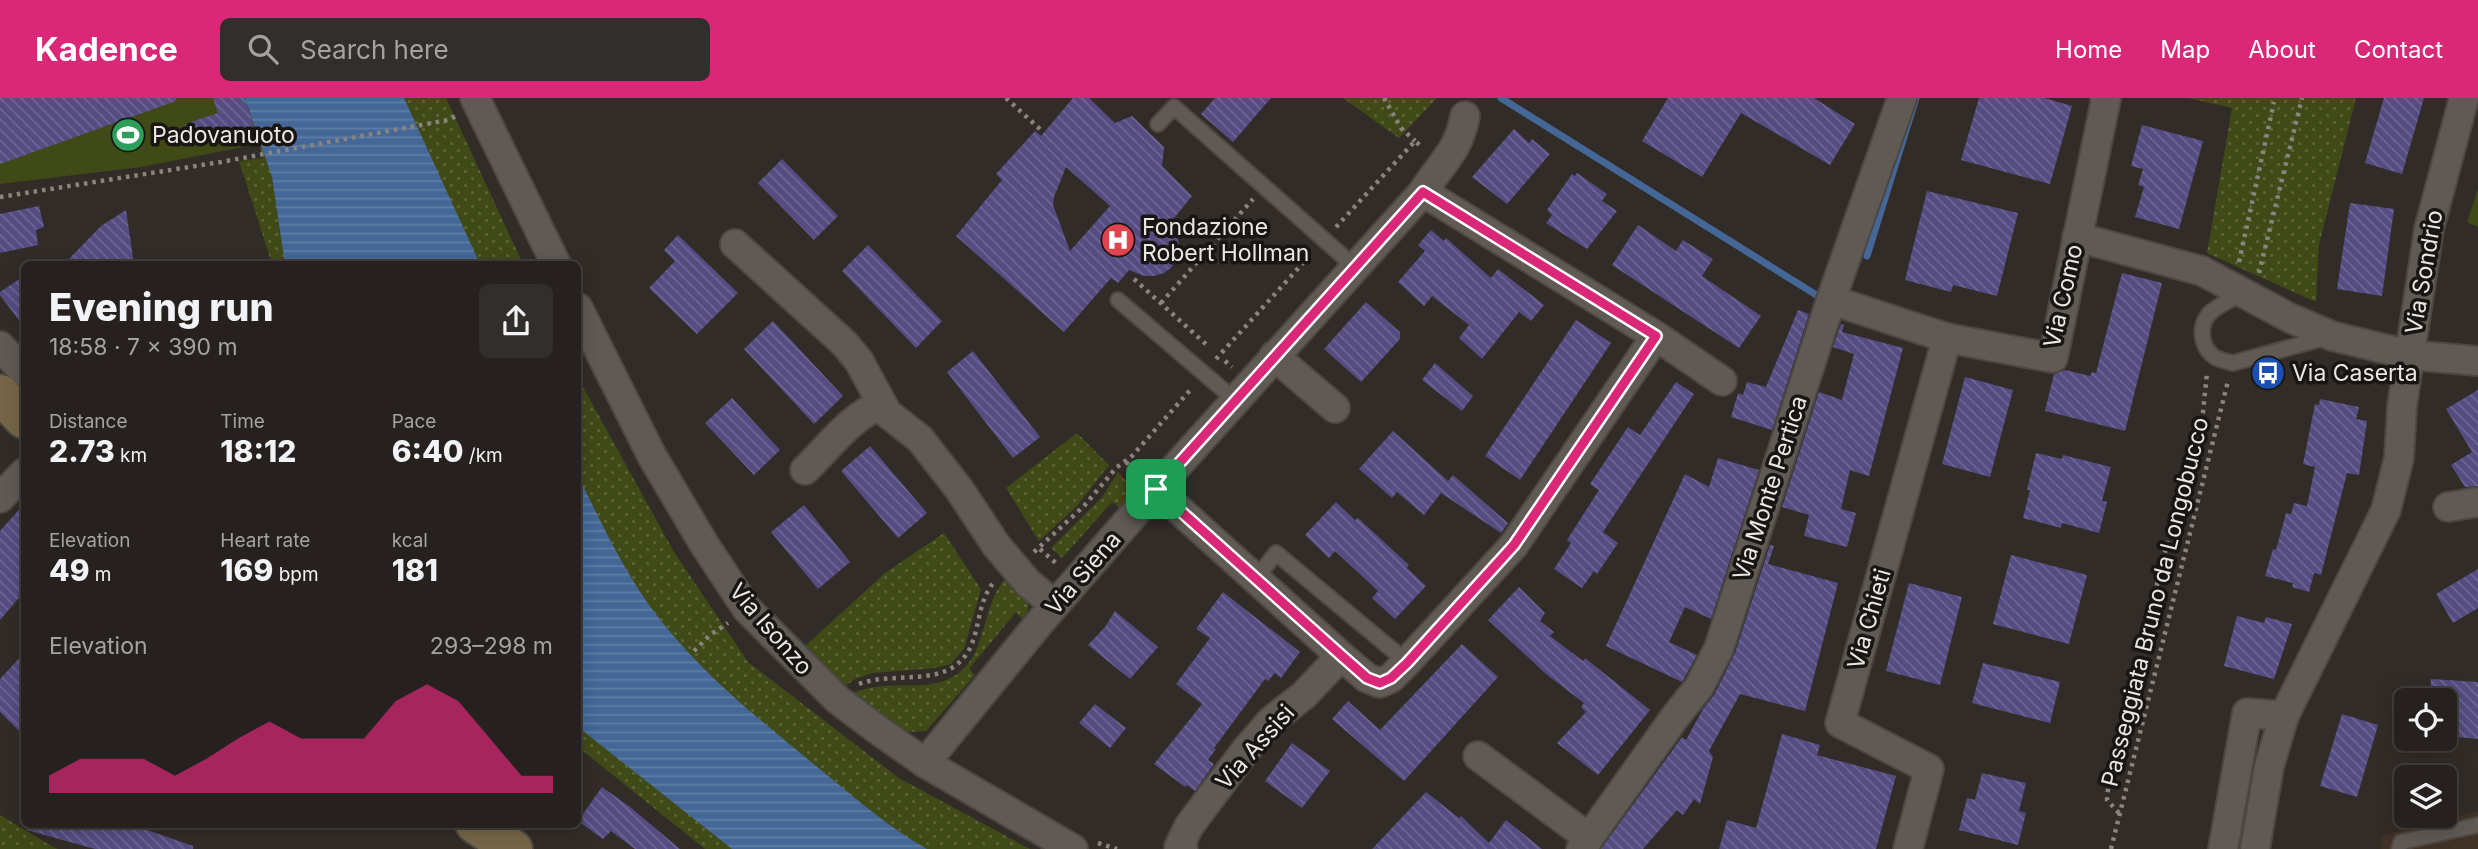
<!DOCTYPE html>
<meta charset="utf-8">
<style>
:root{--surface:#26211e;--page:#322e2b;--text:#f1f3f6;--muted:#a4a3a4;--line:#423e3c;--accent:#db2777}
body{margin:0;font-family:Inter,sans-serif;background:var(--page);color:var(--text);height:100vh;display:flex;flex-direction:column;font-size:26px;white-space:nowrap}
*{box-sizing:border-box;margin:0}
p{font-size:23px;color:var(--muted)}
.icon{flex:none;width:38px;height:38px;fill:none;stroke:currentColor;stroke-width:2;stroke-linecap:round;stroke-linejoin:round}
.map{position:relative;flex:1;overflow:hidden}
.panel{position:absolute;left:21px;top:163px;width:560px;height:567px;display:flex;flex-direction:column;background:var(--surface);border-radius:10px;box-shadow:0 4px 18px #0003,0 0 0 2px var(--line)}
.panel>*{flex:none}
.buttons{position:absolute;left:2394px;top:590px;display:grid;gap:14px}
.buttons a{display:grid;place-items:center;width:63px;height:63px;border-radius:10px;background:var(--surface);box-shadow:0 4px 18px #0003,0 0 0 2px var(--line);font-size:35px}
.pin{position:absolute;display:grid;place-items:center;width:60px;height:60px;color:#fff;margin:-30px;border-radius:14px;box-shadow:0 4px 10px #0006}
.round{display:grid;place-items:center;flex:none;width:74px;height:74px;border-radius:10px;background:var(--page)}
.summary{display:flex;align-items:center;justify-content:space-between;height:119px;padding:0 28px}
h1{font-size:38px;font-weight:800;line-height:52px}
.figures{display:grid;grid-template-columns:repeat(3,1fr);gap:10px;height:119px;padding:7px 28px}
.figures div{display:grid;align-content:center}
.figures b{font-size:30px;font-weight:800}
.figures small{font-size:19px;font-weight:400}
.figures p{font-size:19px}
.chart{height:196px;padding:14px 28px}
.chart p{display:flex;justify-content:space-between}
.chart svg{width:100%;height:126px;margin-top:7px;fill:var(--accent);opacity:.7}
header{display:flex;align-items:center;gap:42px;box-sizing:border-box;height:98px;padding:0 35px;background:var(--accent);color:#fff}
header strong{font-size:33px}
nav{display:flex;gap:38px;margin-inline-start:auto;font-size:24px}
.search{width:490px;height:63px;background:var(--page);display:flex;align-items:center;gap:18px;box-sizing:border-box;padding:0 24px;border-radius:10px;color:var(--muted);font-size:26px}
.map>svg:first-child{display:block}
</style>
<header>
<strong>Kadence</strong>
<div class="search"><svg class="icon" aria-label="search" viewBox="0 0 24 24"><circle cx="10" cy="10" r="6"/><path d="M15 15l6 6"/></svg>Search here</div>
<nav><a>Home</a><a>Map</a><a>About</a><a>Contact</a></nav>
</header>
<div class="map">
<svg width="2478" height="751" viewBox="0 0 2478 751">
<defs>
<pattern id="grass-dots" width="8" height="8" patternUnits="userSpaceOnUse" patternTransform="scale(1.75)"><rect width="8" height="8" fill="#404a16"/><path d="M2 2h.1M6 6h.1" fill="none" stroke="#5c6438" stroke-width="1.8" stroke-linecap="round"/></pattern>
<pattern id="water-rules" width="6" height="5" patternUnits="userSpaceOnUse" patternTransform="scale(1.75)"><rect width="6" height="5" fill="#446797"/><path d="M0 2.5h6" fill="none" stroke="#5f7da5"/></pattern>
<pattern id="building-back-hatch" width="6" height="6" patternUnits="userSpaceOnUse" patternTransform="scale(1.75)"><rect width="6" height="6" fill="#554c82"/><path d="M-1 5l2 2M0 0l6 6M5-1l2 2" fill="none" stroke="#6e6694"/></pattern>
</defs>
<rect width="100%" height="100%" fill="#322c28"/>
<polygon fill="#413226" points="2478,713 2478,751 2381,751 2383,737"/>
<g fill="url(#grass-dots)">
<polygon points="246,0 446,0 523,166 272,166 239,63 263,60"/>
<polygon points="1343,0 1437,0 1399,40"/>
<polygon points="2188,0 2356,0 2319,147 2316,204 2207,155 2232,10"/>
<polygon points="578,280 674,454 748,564 899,680 1030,751 705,751 578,649"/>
<polygon points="1077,335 1109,367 1077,408 1039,443 1006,390"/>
<polygon points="1118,374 1134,393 1120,410 1112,404 1062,460 1051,450 1103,398"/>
<polygon points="944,435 981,491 964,551 951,566 936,570 873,575 855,581 844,589 803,550 885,475"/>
<path d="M1007,479C1019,492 1037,504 1023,522L1016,514L969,571L975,577L926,633L907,634L891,626L853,595C885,581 915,593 944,583C991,566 977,510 1007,479Z"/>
<polygon points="0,717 53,749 58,751 0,751"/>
</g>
<g fill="#404a16">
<polygon points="0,0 245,0 259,46 141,69 0,86"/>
<polygon points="2478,91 2478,129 2467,124"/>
</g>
<g fill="url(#water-rules)">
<polygon points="245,0 404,0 480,166 285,166 272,79"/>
<path d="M578,377C599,421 621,467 649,507C696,572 760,622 821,672C855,700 888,729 927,751H732L578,629Z"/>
</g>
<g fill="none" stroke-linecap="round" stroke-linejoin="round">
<g stroke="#446797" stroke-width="7">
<polyline points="1501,0 1818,198"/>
<polyline points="1867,158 1916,0"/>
</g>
</g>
<g fill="url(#building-back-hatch)" fill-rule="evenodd">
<polygon points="0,0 176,0 176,3 0,66"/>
<polygon points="213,0 245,0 254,28 224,37 224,34 192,45 185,26 218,15"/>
<path d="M1073,0H1089L1115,25L1132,18L1164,49L1162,68L1192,98L1170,125L1178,140L1179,150L1172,169L1164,175L1154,178H1144L1129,172L1118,185L1111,180L1064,234L956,138L1002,82L996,76L1035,33L1041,38ZM1066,69L1110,108L1070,153L1053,107L1054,99Z"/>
<polygon points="1215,0 1271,0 1233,44 1201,16"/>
<polygon points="1668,0 1814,0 1855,26 1830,67 1741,15 1702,79 1642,43"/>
<polygon points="1979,0 2044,0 2072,8 2050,86 1961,62"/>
<polygon points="2384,0 2424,0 2402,76 2365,65"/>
<polygon points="2142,27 2203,43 2179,131 2135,119 2144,89 2138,87 2143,71 2131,68"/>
<polygon points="1514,31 1529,45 1532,41 1550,56 1507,106 1472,79"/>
<polygon points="782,61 838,118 814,142 758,85"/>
<polygon points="1577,75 1607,96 1602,103 1617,113 1587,151 1546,125 1552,117 1547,112 1572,76 1575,78"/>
<polygon points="1927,93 2018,115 1997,198 1953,187 1951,194 1905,182"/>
<polygon points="2350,105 2394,111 2382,198 2337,191"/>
<polygon points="39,108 44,129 36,132 38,147 0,155 0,116"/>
<polygon points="126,112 134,166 64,166 101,128"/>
<polygon points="1638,127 1676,153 1683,142 1713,161 1702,178 1761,218 1739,250 1612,167"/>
<polygon points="1431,132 1444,143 1446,140 1491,180 1498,171 1544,207 1531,223 1519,214 1482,261 1459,240 1469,227 1432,198 1424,208 1398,184 1425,153 1418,147"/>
<polygon points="678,137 738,195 697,236 649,190 675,163 664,152"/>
<polygon points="868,147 942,223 916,250 842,173"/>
<polygon points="2122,175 2162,185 2125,333 2045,313 2054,276 2065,272 2090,278 2092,274 2096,275"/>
<polygon points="24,178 24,229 0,197 0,194"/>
<polygon points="1366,204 1400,234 1400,241 1361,284 1324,251"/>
<polygon points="1798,212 1809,216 1772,332 1731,319 1738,295 1743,297 1747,284 1766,289"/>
<polygon points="1576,222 1611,245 1520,382 1485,358"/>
<polygon points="773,223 843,298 814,326 744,251"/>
<polygon points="1841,226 1844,227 1842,234 1903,250 1869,378 1850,372 1841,411 1856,415 1847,449 1804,438 1809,417 1782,409 1819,294 1842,302 1854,256 1833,249"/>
<polygon points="973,253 1040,339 1013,360 947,274"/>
<polygon points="1435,265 1473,298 1462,313 1422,282"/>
<polygon points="1965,279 2013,292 1990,379 1942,366"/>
<polygon points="1676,284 1694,296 1603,434 1618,445 1597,476 1594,473 1582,490 1554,471 1571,445 1567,442 1599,392 1590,386 1628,329 1640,337"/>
<polygon points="2478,292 2478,388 2465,389 2451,367 2472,354 2446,311"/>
<polygon points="732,300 780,352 754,377 705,325"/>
<polygon points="2320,301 2359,309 2356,321 2367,323 2359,377 2347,375 2321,477 2314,475 2309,494 2292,489 2293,485 2265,478 2273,451 2276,452 2286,415 2291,416 2294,405 2307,408 2315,369 2303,366 2315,306 2319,307"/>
<polygon points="1393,333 1448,383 1453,377 1508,425 1501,435 1441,395 1424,417 1397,394 1392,400 1359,371"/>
<polygon points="870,348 927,415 898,440 841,373"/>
<polygon points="2036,355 2062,361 2063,357 2111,369 2102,403 2107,404 2099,435 2062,425 2061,430 2023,420 2030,392 2027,392"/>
<polygon points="1718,360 1759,372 1711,521 1685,509 1669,544 1697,557 1682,584 1606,548 1685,376 1709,389"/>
<polygon points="1336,404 1355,422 1358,420 1409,467 1407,470 1426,488 1395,521 1372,500 1378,493 1349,466 1335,453 1329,460 1305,437"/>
<polygon points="24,406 24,494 0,522 0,433"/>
<polygon points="804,407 850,464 818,491 771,434"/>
<polygon points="1770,447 1774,448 1768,466 1838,485 1805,613 1740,596 1709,653 1713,659 1700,706 1694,701 1683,717 1677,712 1643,751 1601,751 1682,639 1686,642 1703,611 1714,597 1735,555"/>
<polygon points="2011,457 2087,477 2069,546 1993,526"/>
<polygon points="2478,471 2478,510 2453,525 2436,496"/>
<polygon points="1909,485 1962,499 1940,587 1886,573"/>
<polygon points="1519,489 1545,515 1540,523 1554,534 1550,538 1583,563 1585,560 1650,612 1598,677 1557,645 1586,614 1581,609 1584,605 1546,576 1488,522"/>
<polygon points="1223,494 1300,554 1281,580 1275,575 1268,583 1265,581 1214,650 1216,651 1208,662 1214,666 1195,693 1187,687 1185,689 1154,666 1202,606 1176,586 1210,540 1196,531"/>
<polygon points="1115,513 1158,549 1130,581 1088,547 1105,529"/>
<polygon points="2237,518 2264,525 2266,519 2292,526 2274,581 2224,568"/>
<polygon points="1462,546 1498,579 1404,683 1332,621 1348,603 1380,632"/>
<polygon points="24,555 24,638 0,614 0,581"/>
<polygon points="1983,565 2060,584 2050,625 1972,605"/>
<polygon points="2431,581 2478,584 2478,641 2445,638 2445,602 2430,602"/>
<polygon points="1095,606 1126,630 1110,650 1079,625"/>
<polygon points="2342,616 2378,627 2357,699 2320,688"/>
<polygon points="1782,636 1820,647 1817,657 1896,678 1876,751 1719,751 1727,722 1756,730"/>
<polygon points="1292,645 1330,673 1302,710 1265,683"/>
<polygon points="1982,675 2026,685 2019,713 2026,715 2018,747 1959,732 1967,700 1975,702"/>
<polygon points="602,689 630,709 680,751 635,751 611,733 603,741 578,723"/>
<polygon points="1426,694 1459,720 1461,718 1489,745 1506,722 1542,751 1372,751"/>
<polygon points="27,726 130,726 193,748 193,751 95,751 27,732"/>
</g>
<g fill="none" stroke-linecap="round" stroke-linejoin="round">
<g stroke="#4c4743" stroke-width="18">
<g id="lane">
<polyline points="1158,26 1174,9 1355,169"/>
<path d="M2243,195C2233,201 2217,207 2209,216C2199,228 2200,246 2212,257C2217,262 2226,263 2233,265L2328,239"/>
<polyline points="1118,202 1235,302"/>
<polyline points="1255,482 1276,455 1407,564"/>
<polyline points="2399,751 2401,744 2478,727"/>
</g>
</g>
<g stroke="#4c4743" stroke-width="32">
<g id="street">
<polyline points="475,0 556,166"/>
<polyline points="1423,94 1656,238 1722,283"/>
<polyline points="2077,139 2202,173 2290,220 2332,238 2410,257 2478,263"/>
<polyline points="735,146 844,245 859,263 887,315 920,341 959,391 996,447 1028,485 1055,507"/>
<polyline points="1831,202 1947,240 2053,260 2106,1 2105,0"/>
<polyline points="578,210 652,358 704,446 747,511 838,602 878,632 925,665 1073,751"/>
<polyline points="0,248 24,274"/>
<polyline points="1274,258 1335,310"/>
<path d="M805,372C829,349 851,318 882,306"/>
<polyline points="1156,391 1341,558 1367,580 1380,585 1391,580 1407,564 1514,447 1656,238"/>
<polyline points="0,400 24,375"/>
<polyline points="2448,409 2478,404"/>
<polyline points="1478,658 1589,740"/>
<path d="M925,665L1041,523L1156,391L1423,94C1441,65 1459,53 1465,18"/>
<polyline points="1183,751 1179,749 1189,728 1246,652 1272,622 1304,597 1341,558"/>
<polyline points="1581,751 1675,619 1699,589 1719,550 1831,202 1902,0"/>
<polyline points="1908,751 1929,671 1840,625 1947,240"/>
<polyline points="2223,751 2247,615 2284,618"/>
<polyline points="2255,751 2269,669 2284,618 2386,412 2399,360 2402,308 2429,131 2464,0"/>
</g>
</g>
<g stroke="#4c4743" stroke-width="42">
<g id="secondary">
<polyline points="0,296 24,321"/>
<polyline points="475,726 513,751"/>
</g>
</g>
<g stroke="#898480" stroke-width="4.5" stroke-dasharray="3.5 5" stroke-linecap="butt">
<polyline points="1006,0 1042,33"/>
<polyline points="1384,0 1401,30 1415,43"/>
<polyline points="0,99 221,64 448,22 456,18"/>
<polyline points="1336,129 1415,43 1423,50"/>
<polyline points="2239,164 2274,4"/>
<polyline points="2259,175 2302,0"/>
<polyline points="1134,181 1209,249"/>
<polyline points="1161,205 1253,101"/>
<polyline points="1216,261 1313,154"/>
<polyline points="1225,263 1232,269"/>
<polyline points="1126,364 1138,376"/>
<polyline points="1040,451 1057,466"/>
<polyline points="1034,454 1084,408 1116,370 1132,358 1192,290"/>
<polyline points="694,553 710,537 728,525"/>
<path d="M859,586C896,572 949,592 970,550C980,529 978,503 994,484"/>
<polyline points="2119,715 2107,702 2109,680 2172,426 2203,314 2207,275"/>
<polyline points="1098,745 1117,751"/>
<polyline points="2111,751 2228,283"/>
</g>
<use href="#lane" stroke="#605a55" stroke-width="14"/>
<use href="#street" stroke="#605a55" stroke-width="28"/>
<use href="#secondary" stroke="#766548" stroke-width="38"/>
</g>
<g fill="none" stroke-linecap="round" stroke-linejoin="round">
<g stroke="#fff" stroke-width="14">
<polygon id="route" points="1423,94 1656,238 1514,447 1407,565 1391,580 1380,585 1367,580 1342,558 1156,391"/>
</g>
<use href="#route" stroke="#db2777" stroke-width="9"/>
</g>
<defs>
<g id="stadium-disc" transform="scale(1.75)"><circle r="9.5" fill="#2e9e5b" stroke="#181513"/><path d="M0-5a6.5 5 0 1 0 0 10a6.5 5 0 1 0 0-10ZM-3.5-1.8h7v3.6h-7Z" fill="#fff"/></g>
<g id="hospital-disc" transform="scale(1.75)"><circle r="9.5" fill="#e0444e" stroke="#181513"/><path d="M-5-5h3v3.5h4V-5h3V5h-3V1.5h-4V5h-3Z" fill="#fff"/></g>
<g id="bus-disc" transform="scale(1.75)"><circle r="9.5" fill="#1a4fb4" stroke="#181513"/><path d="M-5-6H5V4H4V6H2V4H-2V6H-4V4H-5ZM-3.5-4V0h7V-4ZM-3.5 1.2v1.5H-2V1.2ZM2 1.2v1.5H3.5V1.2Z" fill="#fff"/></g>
</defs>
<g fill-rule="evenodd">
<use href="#stadium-disc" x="128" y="37"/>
<use href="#hospital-disc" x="1118" y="142"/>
<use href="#bus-disc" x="2268" y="275"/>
</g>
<g text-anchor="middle" stroke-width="7" stroke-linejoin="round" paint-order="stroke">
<g font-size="23" fill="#eae6e3" stroke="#181513" text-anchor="start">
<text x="152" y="45">Padovanuoto</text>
<text x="1142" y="137">Fondazione<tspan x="1142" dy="26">Robert Hollman</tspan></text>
<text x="2292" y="283">Via Caserta</text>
</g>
<g font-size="23" fill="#eae6e3" stroke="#181513">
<text transform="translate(2424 174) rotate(-80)" y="8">Via Sondrio</text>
<text transform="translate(2063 198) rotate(-77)" y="8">Via Como</text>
<text transform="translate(1770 390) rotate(-72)" y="8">Via Monte Pertica</text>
<text transform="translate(1083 475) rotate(-49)" y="8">Via Siena</text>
<text transform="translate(2155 504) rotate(-76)" y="8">Passeggiata Bruno da Longobucco</text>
<text transform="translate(1869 521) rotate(-74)" y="8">Via Chieti</text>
<text transform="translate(771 531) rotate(49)" y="8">Via Isonzo</text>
<text transform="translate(1255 649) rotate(-48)" y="8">Via Assisi</text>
</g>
</g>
</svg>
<div class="buttons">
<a><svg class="icon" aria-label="locate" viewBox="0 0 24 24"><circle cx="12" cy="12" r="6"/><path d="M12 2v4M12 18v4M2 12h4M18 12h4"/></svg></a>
<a><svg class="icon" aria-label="layers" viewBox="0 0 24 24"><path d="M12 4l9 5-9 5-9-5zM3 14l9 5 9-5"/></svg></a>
</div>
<div class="pin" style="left:1156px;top:391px;background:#1e9e55"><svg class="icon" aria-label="arrive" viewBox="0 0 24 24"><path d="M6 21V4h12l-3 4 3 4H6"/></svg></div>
<section class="panel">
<div class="summary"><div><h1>Evening run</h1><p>18:58 · 7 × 390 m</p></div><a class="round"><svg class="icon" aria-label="share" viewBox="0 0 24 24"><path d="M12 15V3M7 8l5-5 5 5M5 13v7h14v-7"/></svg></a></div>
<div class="figures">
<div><p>Distance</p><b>2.73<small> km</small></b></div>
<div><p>Time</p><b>18:12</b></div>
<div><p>Pace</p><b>6:40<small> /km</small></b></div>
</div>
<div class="figures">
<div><p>Elevation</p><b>49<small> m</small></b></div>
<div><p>Heart rate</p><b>169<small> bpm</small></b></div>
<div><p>kcal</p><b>181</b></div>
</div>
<div class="chart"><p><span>Elevation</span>293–298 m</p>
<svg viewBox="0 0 160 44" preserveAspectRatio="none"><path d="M0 44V38L10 32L20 32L30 32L40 38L50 32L60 25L70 19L80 25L90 25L100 25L110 12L120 6L130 12L140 25L150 38L160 38V44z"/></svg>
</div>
</section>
</div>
